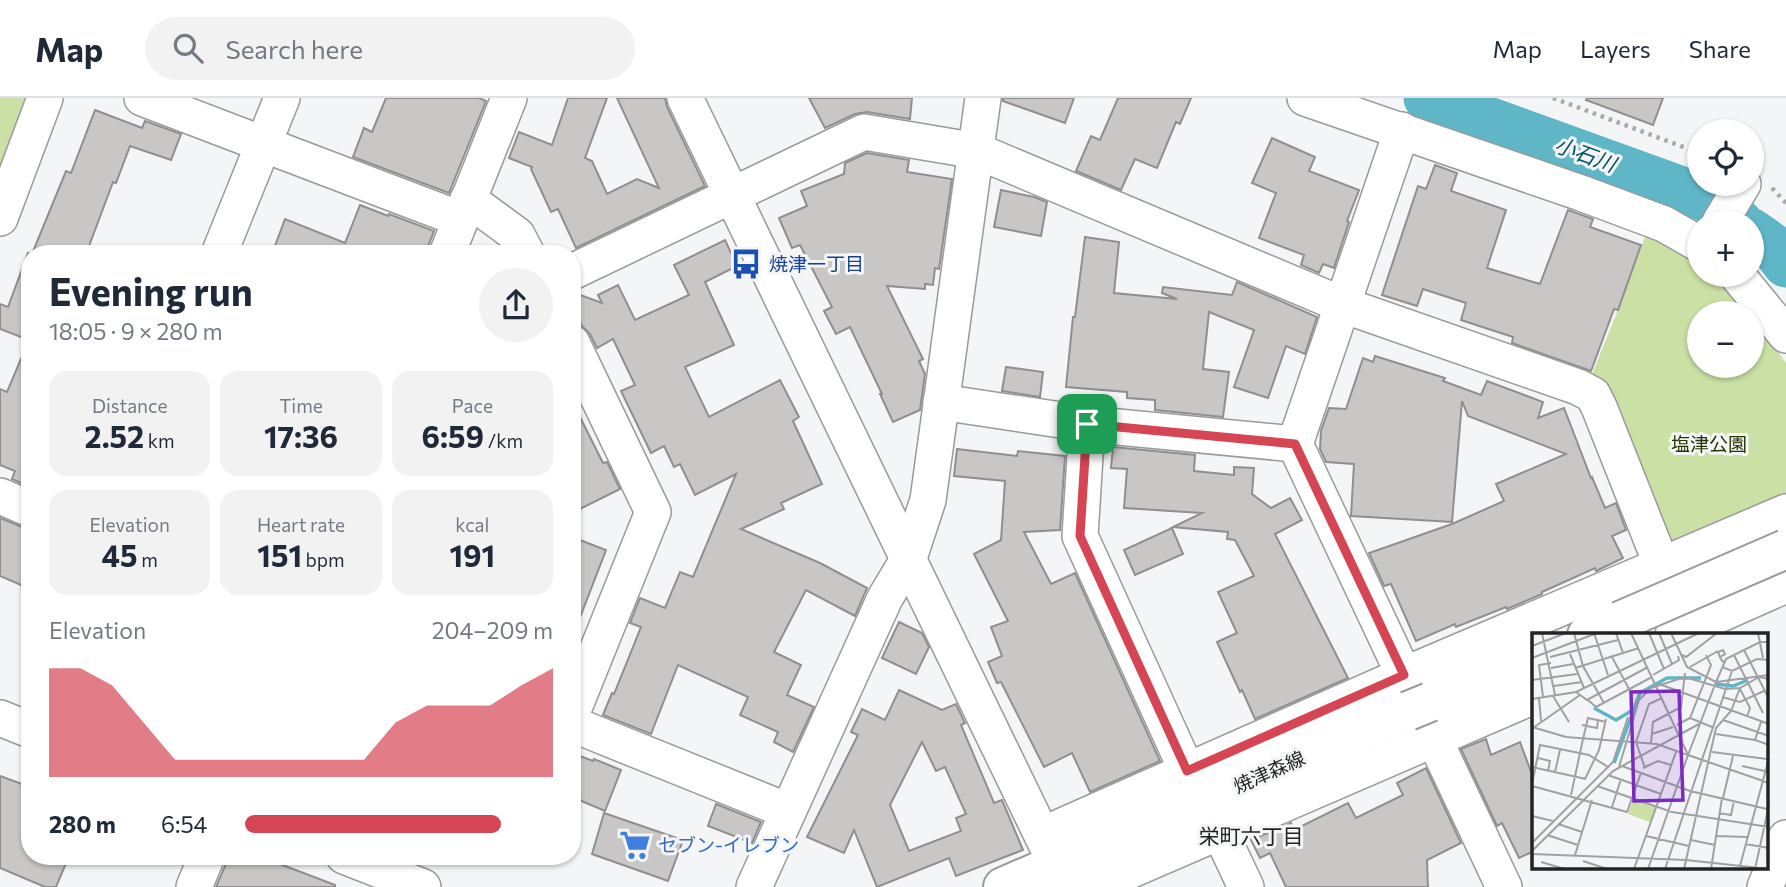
<!DOCTYPE html>
<meta charset="utf-8">
<style>
:root{--surface:#fff;--page:#f2f2f3;--text:#1f2937;--muted:#747a83;--line:#e0e1e3;--accent:#d64554}
body{margin:0;font-family:Commissioner,"Noto Sans JP",sans-serif;background:var(--page);color:var(--text);height:100vh;display:flex;flex-direction:column;font-size:26px;white-space:nowrap}
*{box-sizing:border-box;margin:0}
p{font-size:23px;color:var(--muted)}
.icon{flex:none;width:38px;height:38px;fill:none;stroke:currentColor;stroke-width:2;stroke-linecap:round;stroke-linejoin:round}
.map{position:relative;flex:1;overflow:hidden}
.side{position:absolute;left:21px;top:147px;width:560px;height:620px;display:flex;flex-direction:column;background:var(--surface);border-radius:28px;box-shadow:0 2px 5px #0004}
.side>*{flex:none}
.fabs{position:absolute;left:1687px;top:21px;display:grid;gap:14px}
.fabs a{display:grid;place-items:center;width:77px;height:77px;border-radius:50%;background:var(--surface);box-shadow:0 2px 5px #0004;font-size:35px}
.pin{position:absolute;display:grid;place-items:center;width:60px;height:60px;color:#fff;margin:-30px;border-radius:14px;box-shadow:0 4px 10px #0006}
.round{display:grid;place-items:center;flex:none;width:74px;height:74px;border-radius:37px;background:var(--page)}
.overview{display:flex;align-items:center;justify-content:space-between;height:119px;padding:0 28px}
h1{font-size:38px;font-weight:700;line-height:52px}
.figures{display:grid;grid-template-columns:repeat(3,1fr);gap:10px;height:119px;padding:7px 28px}
.figures div{display:grid;align-content:center;border-radius:18px;background:var(--page);text-align:center}
.figures b{font-size:30px;font-weight:700}
.figures small{font-size:19px;font-weight:400}
.figures p{font-size:19px}
.chart{height:196px;padding:14px 28px}
.chart p{display:flex;justify-content:space-between}
.chart svg{width:100%;height:126px;margin-top:7px;fill:var(--accent);opacity:.7}
ul{padding:0 28px;list-style:none;font-size:23px}
li{display:grid;grid-template-columns:112px 84px 1fr;align-items:center;height:52px}
li i{height:18px;border-radius:9px;background:var(--accent)}
header{display:flex;align-items:center;gap:42px;box-sizing:border-box;height:98px;padding:0 35px;background:var(--surface);border-bottom:2px solid var(--line)}
header strong{font-size:33px}
nav{display:flex;gap:38px;margin-inline-start:auto;font-size:24px}
.search{width:490px;height:63px;background:var(--page);display:flex;align-items:center;gap:18px;box-sizing:border-box;padding:0 24px;border-radius:38px;color:var(--muted);font-size:26px}
.map>svg:first-child{display:block}
</style>
<header>
<strong>Map</strong>
<div class="search"><svg class="icon" aria-label="search" viewBox="0 0 24 24"><circle cx="10" cy="10" r="6"/><path d="M15 15l6 6"/></svg>Search here</div>
<nav><a>Map</a><a>Layers</a><a>Share</a></nav>
</header>
<div class="map">
<svg width="1786" height="789" viewBox="0 0 1786 789">
<rect width="100%" height="100%" fill="#f4f5f7"/>
<g fill="#cae0a4">
<polygon points="0,0 31,0 0,85"/>
<polygon points="1646,136 1695,161 1699,164 1699,177 1716,177 1732,189 1750,215 1699,215 1699,268 1752,268 1752,217 1786,265 1786,402 1667,446 1590,281 1618,212"/>
</g>
<g fill="none" stroke-linecap="round" stroke-linejoin="round">
<polyline stroke="#5fb6c7" stroke-width="8" points="1466,0 1489,22"/>
<g stroke="#5fb6c7" stroke-width="47">
<polyline points="1427,0 1707,101 1739,124"/>
<polyline points="1752,134 1773,149 1786,166"/>
</g>
</g>
<g fill="#c9c7c6" stroke="#908e8e" stroke-width="2" fill-rule="evenodd">
<polygon points="386,0 479,0 486,3 449,95 353,59 364,30 372,34"/>
<polygon points="568,0 607,0 585,60 592,63 607,96 637,81 659,90 617,0 665,0 667,9 705,88 576,150 558,111 551,114 531,71 532,69 509,60 519,34 552,47"/>
<polygon points="809,0 912,0 910,21 867,14 855,16 825,30"/>
<polygon points="1003,0 1074,0 1065,25 1003,3"/>
<polygon points="1118,0 1191,0 1180,26 1176,24 1157,70 1135,61 1121,92 1076,73 1091,38 1100,42"/>
<polygon points="1587,0 1663,0 1653,27 1586,2"/>
<polygon points="95,12 142,30 145,23 181,36 171,62 130,48 116,85 113,84 86,156 32,156 66,73 71,75"/>
<polygon points="1272,40 1315,59 1309,73 1359,92 1347,123 1349,124 1334,170 1323,166 1319,175 1301,167 1304,157 1259,140 1276,95 1252,85"/>
<polygon points="867,55 909,62 907,74 952,81 939,171 935,170 933,187 925,186 925,191 887,188 923,261 919,263 925,276 920,312 893,324 880,296 882,296 850,229 836,236 824,213 832,209 800,147 792,150 779,120 807,108 801,93 844,76 845,65"/>
<polygon points="1435,67 1457,75 1451,93 1506,112 1487,170 1540,186 1568,112 1593,121 1590,129 1641,147 1618,212 1614,211 1591,273 1512,245 1513,239 1461,222 1466,205 1423,191 1417,208 1382,197 1418,88 1426,91"/>
<polygon points="1001,92 1034,99 1047,104 1041,138 994,129"/>
<polygon points="360,107 388,118 389,116 434,133 425,156 272,156 285,121 345,145"/>
<polygon points="1085,139 1119,144 1114,195 1177,201 1162,195 1163,189 1232,197 1237,184 1317,219 1305,256 1286,248 1268,300 1234,289 1254,232 1209,214 1203,271 1229,274 1223,319 1155,312 1155,302 1127,300 1127,294 1066,289 1073,219 1075,219"/>
<polygon points="725,142 737,168 705,184 734,247 685,269 709,319 780,282 799,319 793,323 822,386 781,405 784,411 741,431 820,465 867,490 855,518 806,492 774,554 801,567 787,597 814,609 793,654 774,644 778,634 740,617 748,599 678,567 651,636 603,617 612,595 614,596 641,529 630,525 640,500 665,510 680,474 693,479 736,376 695,397 680,366 674,369 664,348 651,355 621,293 635,287 613,241 597,250 590,236 582,228 572,209 572,194 602,205 598,197 618,187 635,222 689,197 674,167"/>
<polygon points="28,155 30,156 30,389 12,381 15,373 0,367 0,291 7,294 29,242 0,231 0,206 8,209"/>
<polygon points="1375,258 1445,280 1443,283 1481,297 1487,283 1543,304 1538,320 1564,310 1591,380 1592,379 1605,410 1616,405 1626,432 1612,438 1623,460 1596,473 1595,470 1542,494 1542,496 1507,511 1506,509 1456,529 1455,526 1416,543 1391,486 1384,488 1369,455 1452,426 1504,403 1496,386 1566,356 1468,318 1462,303 1452,424 1351,418 1354,366 1326,364 1320,351 1321,333 1329,310 1346,311 1363,260 1373,264"/>
<polygon points="1006,269 1043,274 1040,299 1002,293"/>
<polygon points="572,303 603,365 607,364 620,391 572,415"/>
<polygon points="1113,349 1195,357 1194,373 1234,377 1234,369 1254,370 1252,396 1271,410 1290,400 1302,422 1275,436 1348,580 1255,621 1242,592 1240,594 1217,544 1237,535 1218,494 1254,478 1235,442 1227,441 1228,434 1173,429 1202,415 1124,410 1127,371 1111,370"/>
<polygon points="957,351 1017,358 1018,353 1065,358 1060,432 1024,434 1051,486 1075,475 1160,663 1090,694 1072,655 1044,669 1001,584 997,585 988,564 1002,558 991,529 1008,523 974,456 1001,442 1005,383 954,378"/>
<polygon points="0,420 22,429 30,431 30,491 0,478"/>
<polygon points="1172,430 1183,456 1135,477 1124,452"/>
<polygon points="572,439 606,452 574,535 572,535"/>
<polygon points="899,524 922,535 929,549 916,576 882,560"/>
<path d="M899,592L942,612L956,606L965,625L961,627L994,705L1002,702L1023,752L956,778L949,760L877,789L854,732L844,755L807,739L858,637L851,634L862,611L885,622ZM922,644L936,673L945,669L966,716L956,720L961,733L909,753L890,707Z"/>
<polygon points="1486,641 1491,657 1520,644 1534,682 1534,753 1519,760 1502,725 1497,728 1461,651"/>
<polygon points="572,655 593,663 594,661 621,672 605,713 572,699"/>
<polygon points="1426,670 1461,745 1427,762 1428,789 1286,789 1270,755 1260,760 1251,742 1291,725 1294,732 1348,705 1356,720 1403,697 1397,685"/>
<polygon points="0,678 30,689 30,758 69,758 56,789 45,789 0,770"/>
<polygon points="716,706 761,724 752,745 708,728"/>
<polygon points="604,715 683,742 668,783 592,756"/>
<polygon points="227,758 259,758 335,787 335,789 216,789 226,766"/>
</g>
<g fill="none" stroke-linecap="round" stroke-linejoin="round">
<g stroke="#999a9c" stroke-width="38">
<g id="minor">
<polyline points="142,0 460,121"/>
<polyline points="685,0 1067,789"/>
<polyline points="1305,0 1581,95 1664,126 1699,146"/>
<polyline points="468,101 517,137 527,156"/>
<polyline points="0,120 45,0"/>
<polyline points="1720,124 1743,86"/>
<polyline points="219,156 282,0"/>
<polyline points="447,156 509,0"/>
<polyline points="572,174 864,34 977,53 1343,207 1578,289 1593,297 1599,309 1662,468 1690,530"/>
<polyline points="1737,177 1786,237"/>
<polyline points="572,245 653,414 572,615"/>
<polyline points="941,304 1087,326 1295,346 1504,789"/>
<polyline points="1087,326 1080,438 1187,673"/>
<polyline points="1295,346 1402,32"/>
<polyline points="0,398 30,411"/>
<polyline points="1673,537 1786,487"/>
<polyline points="0,620 30,632"/>
<polyline points="572,626 788,713"/>
<polyline points="1220,734 1246,789"/>
<polyline points="1042,737 1404,577 1786,414"/>
<polyline points="344,758 423,789"/>
<polyline points="194,789 207,758"/>
<polyline points="754,789 885,500 909,460 928,402 983,0"/>
<polyline points="1092,789 1534,598"/>
<polyline points="1765,789 1786,740"/>
</g>
</g>
<g stroke="#999a9c" stroke-width="42">
<g id="major">
<polyline points="1587,537 1620,523"/>
<polyline points="1430,604 1534,560"/>
<polyline points="1003,789 1408,613"/>
</g>
</g>
<g stroke="#a8a8aa" stroke-width="4.5" stroke-dasharray="3.5 5" stroke-linecap="butt">
<polyline points="1553,0 1699,55"/>
<polyline points="1772,90 1786,105"/>
</g>
<use href="#minor" stroke="#fff" stroke-width="35"/>
<use href="#major" stroke="#fff" stroke-width="38"/>
<g stroke="#999a9c" stroke-width="42" stroke-linecap="butt">
<g id="major-bridge">
<polyline points="1620,523 1786,451"/>
<polyline points="1408,613 1430,604"/>
</g>
</g>
<use href="#major-bridge" stroke="#fff" stroke-width="38"/>
</g>
<g fill="none" stroke-linecap="round" stroke-linejoin="round">
<g stroke="#fff" stroke-width="14">
<polygon id="route" points="1087,326 1295,346 1404,577 1187,673 1080,438"/>
</g>
<use href="#route" stroke="#d64554" stroke-width="9"/>
</g>
<defs>
<g id="bus-bare" transform="scale(2.415)"><path d="M-5-6H5V4H4V6H2V4H-2V6H-4V4H-5ZM-3.5-4V0h7V-4ZM-3.5 1.2v1.5H-2V1.2ZM2 1.2v1.5H3.5V1.2Z" fill="#1a4fb4" stroke="#f4f5f7" stroke-width="2.5" paint-order="stroke"/></g>
<g id="supermarket-bare" transform="scale(2.415)"><path d="M-6-5.5h2.5l.6 2H6L4.5 2H-2.5L-4.4-4H-6ZM-1.5 3.2a1.3 1.3 0 1 0 .1 0ZM3 3.2a1.3 1.3 0 1 0 .1 0Z" fill="#3f7fe0" stroke="#f4f5f7" stroke-width="2.5" paint-order="stroke"/></g>
</defs>
<g fill-rule="evenodd">
<use href="#bus-bare" x="746" y="166"/>
<use href="#supermarket-bare" x="635" y="747"/>
</g>
<g text-anchor="middle" stroke-width="6" stroke-linejoin="round" paint-order="stroke">
<g font-size="19" fill="#164399" stroke="#f4f5f7" text-anchor="start">
<text x="769" y="173">焼津一丁目</text>
</g>
<g font-size="19" fill="#273505" stroke="#f4f5f7">
<text x="1709" y="353">塩津公園</text>
</g>
<g font-size="19" fill="#232324" stroke="#f4f5f7">
<text transform="translate(1269 674) rotate(-24)" y="7">焼津森線</text>
</g>
<g font-size="19" fill="#366cbe" stroke="#f4f5f7" text-anchor="start">
<text x="658" y="754">セブン-イレブン</text>
</g>
<g font-size="21" font-style="italic" fill="#035460" stroke="#f4f5f7">
<text transform="translate(1585 57) rotate(20)" y="7">小石川</text>
</g>
<g font-size="21" fill="#232324" stroke="#f4f5f7">
<text x="1251" y="746">栄町六丁目</text>
</g>
</g>
<g transform="translate(1532 535)">
<rect width="236" height="236" fill="#f4f5f7"/>
<path d="M101,166L124,173L118,189L96,181Z" fill="#cae0a4"/>
<path fill="none" stroke="#5fb6c7" stroke-width="3.5" d="M184,51L201,53L216,47M62,75L84,87L101,77M82,130L108,60L135,45H169"/>
<path fill="none" stroke="#a0a1a3" stroke-width="2" d="M10,0L23,62M42,0L51,33L72,70M62,0L76,42M84,0L91,20L107,15M99,0L156,122M117,0L132,36M127,0L140,31M139,0L155,34L184,49L156,122M226,0L231,25M237,9H228L194,26L184,49L237,42M0,13L34,0M212,17L237,66M38,21L52,55M150,22L154,24L185,0M202,22L231,80M18,24L86,7M80,24L97,56M188,24L193,21L191,17L186,19L188,24L190,28L192,29M0,25L65,0M158,34L186,18M190,34L200,38L225,26L237,27M19,35L41,31M43,35L91,20M121,42L147,27L146,23M0,47L45,41M127,51L237,91M22,53L50,49M208,56L218,75L215,84M44,59L55,67L116,34M21,63L37,89M11,64L7,32L19,30M190,64L208,69L232,58M7,65L9,88M0,66L44,59L167,0M56,67L64,74L120,44M158,85L180,94M191,87L237,103M229,89L223,107L237,112M50,92L65,95L66,87M145,92L158,85L179,32L174,22M0,94L34,104L125,111L156,122L116,236M1,95L48,62M120,101L141,94M184,101L223,107M51,106L56,85L74,89M119,110L121,89L149,74L153,40M180,119L235,126M156,122L237,150M6,125L18,128L16,138M90,133L158,158L235,176M210,133L237,139M0,134L54,146M87,134L107,67L119,55L153,44L193,56L208,55L227,44L237,46M111,135L126,128L139,132M113,135L104,109L117,71L130,65M23,139L28,117M76,142L129,161M53,146L67,117L74,86M0,151L8,112L57,122L76,134M0,153L95,179L109,140M65,153L140,179L237,194M39,162L51,106M191,165L201,123M80,174L89,146M187,180L199,182L202,168M0,183L21,188M26,191L50,199M15,202L46,212M114,203L157,213M184,203L215,204M159,207L183,212M0,210L81,129L96,84M213,211L237,215M0,218L81,138L167,91M0,221L154,227L237,236M43,222L60,167M51,228L75,236M9,229L33,236M208,233L237,125M102,236L144,119M133,236L200,38M152,236L184,95L199,78L208,55M179,236L190,165M223,236L237,172"/>
<path fill="#7b2cbf" fill-opacity="0.15" stroke="#7b2cbf" stroke-width="3.5" d="M147,58L151,167L102,168L99,59Z"/>
<rect width="236" height="236" fill="none" stroke="#232324" stroke-width="3.5"/>
</g>
</svg>
<div class="fabs">
<a><svg class="icon" aria-label="locate" viewBox="0 0 24 24"><circle cx="12" cy="12" r="6"/><path d="M12 2v4M12 18v4M2 12h4M18 12h4"/></svg></a>
<a>+</a>
<a>−</a>
</div>
<div class="pin" style="left:1087px;top:326px;background:#1e9e55"><svg class="icon" aria-label="arrive" viewBox="0 0 24 24"><path d="M6 21V4h12l-3 4 3 4H6"/></svg></div>
<section class="side">
<div class="overview"><div><h1>Evening run</h1><p>18:05 · 9 × 280 m</p></div><a class="round"><svg class="icon" aria-label="share" viewBox="0 0 24 24"><path d="M12 15V3M7 8l5-5 5 5M5 13v7h14v-7"/></svg></a></div>
<div class="figures">
<div><p>Distance</p><b>2.52<small> km</small></b></div>
<div><p>Time</p><b>17:36</b></div>
<div><p>Pace</p><b>6:59<small> /km</small></b></div>
</div>
<div class="figures">
<div><p>Elevation</p><b>45<small> m</small></b></div>
<div><p>Heart rate</p><b>151<small> bpm</small></b></div>
<div><p>kcal</p><b>191</b></div>
</div>
<div class="chart"><p><span>Elevation</span>204–209 m</p>
<svg viewBox="0 0 160 44" preserveAspectRatio="none"><path d="M0 44V6L10 6L20 12L30 25L40 38L50 38L60 38L70 38L80 38L90 38L100 38L110 25L120 19L130 19L140 19L150 12L160 6V44z"/></svg>
</div>
<ul>
<li><b>280 m</b>6:54<i style="width:83%"></i></li>
</ul>
</section>
</div>
